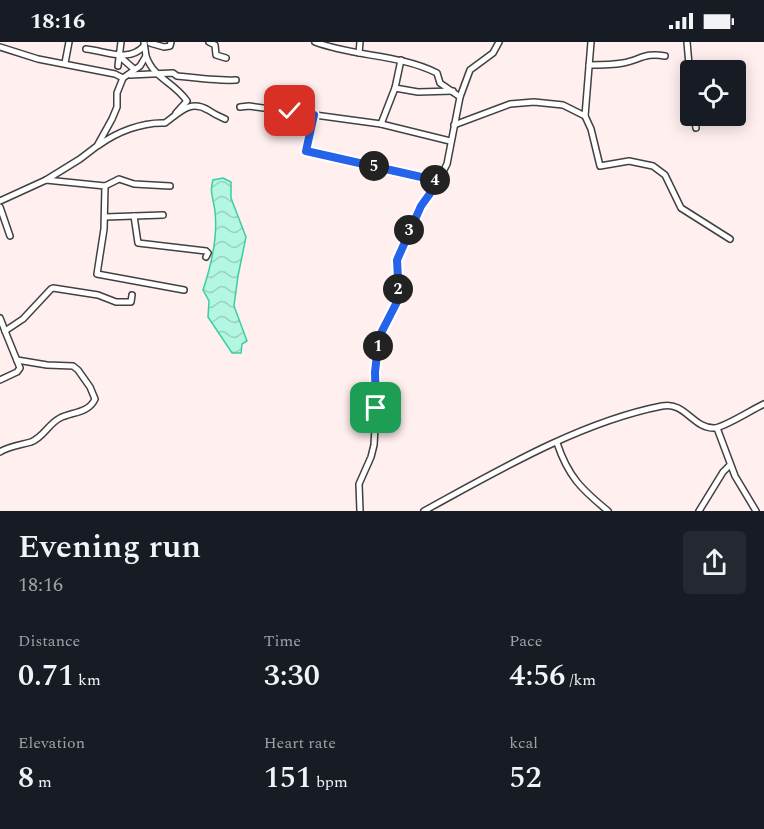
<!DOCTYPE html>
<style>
:root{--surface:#171b24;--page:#242831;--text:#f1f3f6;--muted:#9ea1a6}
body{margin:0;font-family:Spectral,serif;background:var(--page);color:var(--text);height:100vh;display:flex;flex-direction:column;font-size:22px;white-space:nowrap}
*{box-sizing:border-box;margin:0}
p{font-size:20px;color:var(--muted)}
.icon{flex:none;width:33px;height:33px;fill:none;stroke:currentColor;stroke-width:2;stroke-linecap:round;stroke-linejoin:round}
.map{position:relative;height:469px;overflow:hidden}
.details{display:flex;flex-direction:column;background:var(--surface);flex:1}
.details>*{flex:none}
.buttons{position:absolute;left:680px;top:18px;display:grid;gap:12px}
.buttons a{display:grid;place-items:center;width:66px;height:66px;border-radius:6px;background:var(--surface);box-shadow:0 3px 15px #0003;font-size:30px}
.pin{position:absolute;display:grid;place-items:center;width:51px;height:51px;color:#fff;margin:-26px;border-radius:12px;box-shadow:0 3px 9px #0006}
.km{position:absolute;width:30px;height:30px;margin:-15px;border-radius:50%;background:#222;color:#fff;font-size:16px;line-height:30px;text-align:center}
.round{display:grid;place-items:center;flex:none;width:63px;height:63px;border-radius:6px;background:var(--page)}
.overview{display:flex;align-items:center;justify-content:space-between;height:102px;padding:0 18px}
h1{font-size:33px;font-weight:600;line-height:45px}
.metrics{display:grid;grid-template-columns:repeat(3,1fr);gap:9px;height:102px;padding:6px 18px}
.metrics div{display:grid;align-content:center}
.metrics b{font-size:30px;font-weight:600}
.metrics small{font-size:16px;font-weight:400}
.metrics p{font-size:16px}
.status{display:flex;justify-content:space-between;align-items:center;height:42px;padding:0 30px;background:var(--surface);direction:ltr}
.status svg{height:16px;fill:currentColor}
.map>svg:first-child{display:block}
</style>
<div class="status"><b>18:16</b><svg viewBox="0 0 49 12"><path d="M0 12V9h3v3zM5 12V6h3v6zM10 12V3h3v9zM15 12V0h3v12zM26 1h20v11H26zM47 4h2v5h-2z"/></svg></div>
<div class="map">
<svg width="764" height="469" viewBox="0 0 764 469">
<defs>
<pattern id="water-waves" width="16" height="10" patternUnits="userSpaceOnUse" patternTransform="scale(1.5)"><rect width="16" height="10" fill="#b3f6e1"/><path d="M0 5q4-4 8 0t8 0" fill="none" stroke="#99d2c0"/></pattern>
</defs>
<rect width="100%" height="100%" fill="#fff0ef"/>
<path fill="url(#water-waves)" stroke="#3acea2" stroke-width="1.5" d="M223,136L231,140V156L246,195L238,234L234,264L247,299L242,302L241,311H232L208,275L209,259L203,248C211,224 218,196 215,170C214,159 209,149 213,138Z"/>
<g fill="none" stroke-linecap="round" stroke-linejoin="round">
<g stroke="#414141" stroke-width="8">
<g id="minor">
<polyline points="209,0 215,3 216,13 226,16"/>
<path d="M315,0C355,15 399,12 437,31L440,41L460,55L447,122L432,151L421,164L397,218L399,256L382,287L378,300L375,330L377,352L374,403L371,415L359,442L360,469"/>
<polyline points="687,0 690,34"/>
<polyline points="150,1 164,5 170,4 171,0"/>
<polyline points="0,5 38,17 115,32 123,36"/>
<path d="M86,7C106,9 129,21 144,4"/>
<polyline points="359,11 360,0"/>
<polyline points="118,13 134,27"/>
<path d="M146,14C154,37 173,39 187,59L176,71"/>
<polyline points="65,21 69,0"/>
<path d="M589,23C600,23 612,23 623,21C640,18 645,10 665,14"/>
<polyline points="118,24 121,0"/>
<path d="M130,33L173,31L177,34C195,36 219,39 236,38"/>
<polyline points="395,46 418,50 453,49"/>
<polyline points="460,55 470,28 493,11 499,0"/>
<polyline points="240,65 249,64 381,82 395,46 401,18"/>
<polyline points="314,73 306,109 439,139"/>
<polyline points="585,74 591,0"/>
<polyline points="694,74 696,86"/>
<polyline points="381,82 450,99"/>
<polyline points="454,83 510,62 534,60 563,63 585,74 591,87 600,124 629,119 653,124 665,133 681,166 730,197"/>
<path d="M99,103C117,90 142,80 165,81C179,71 190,57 208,68C214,72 218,74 225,77"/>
<polyline points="46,138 105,144 104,187 97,232 184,248"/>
<polyline points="105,144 119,137 134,142 170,144"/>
<polyline points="0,159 46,138 80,117 97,104 112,77 117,65 117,51 123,36 140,24 146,14 144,0"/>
<polyline points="0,165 10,194"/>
<polyline points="134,174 138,201 206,209 208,211 206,215"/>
<polyline points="105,175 163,173"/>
<polyline points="0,276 5,289"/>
<polyline points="0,338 17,330 20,326 5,289 23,277 51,247 53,246 98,253 116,260 131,260 132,253"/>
<polyline points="717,386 735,434 756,469"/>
<path d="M557,401C568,434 581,447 608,469"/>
<path d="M0,410C9,404 21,403 31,400C44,395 48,382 60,376C72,370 89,371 95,357L90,345L78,328L73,324L47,323L17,318"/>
<path d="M424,469C497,429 580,380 662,364C685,359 693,387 715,386C725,385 753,367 764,362"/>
<polyline points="699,469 723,430 730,423"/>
</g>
</g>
<use href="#minor" stroke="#fff" stroke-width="5"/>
</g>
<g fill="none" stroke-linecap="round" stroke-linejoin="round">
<g stroke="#fff" stroke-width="12">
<polyline id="route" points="290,69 314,73 306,109 439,139 421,164 397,218 399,256 379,295 375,330 376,366"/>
</g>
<use href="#route" stroke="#2563eb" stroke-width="8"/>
</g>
</svg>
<div class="buttons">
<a><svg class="icon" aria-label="locate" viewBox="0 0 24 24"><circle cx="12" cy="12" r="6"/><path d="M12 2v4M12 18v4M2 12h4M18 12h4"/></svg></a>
</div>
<div class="pin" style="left:376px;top:366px;background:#1e9e55"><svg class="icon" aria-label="arrive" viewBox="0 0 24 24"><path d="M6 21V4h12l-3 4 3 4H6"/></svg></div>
<div class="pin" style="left:290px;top:69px;background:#d93025"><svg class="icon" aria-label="check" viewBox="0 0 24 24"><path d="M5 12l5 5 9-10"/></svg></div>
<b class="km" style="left:378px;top:304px">1</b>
<b class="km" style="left:398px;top:247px">2</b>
<b class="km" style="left:409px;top:188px">3</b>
<b class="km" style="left:435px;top:138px">4</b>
<b class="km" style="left:374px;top:124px">5</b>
</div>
<section class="details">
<div class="overview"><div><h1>Evening run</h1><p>18:16</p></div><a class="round"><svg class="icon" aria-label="share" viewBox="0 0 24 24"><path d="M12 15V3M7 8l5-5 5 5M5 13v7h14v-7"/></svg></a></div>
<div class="metrics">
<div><p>Distance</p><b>0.71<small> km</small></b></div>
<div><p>Time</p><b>3:30</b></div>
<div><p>Pace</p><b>4:56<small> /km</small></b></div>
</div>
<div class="metrics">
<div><p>Elevation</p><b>8<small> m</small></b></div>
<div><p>Heart rate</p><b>151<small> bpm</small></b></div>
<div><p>kcal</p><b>52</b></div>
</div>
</section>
